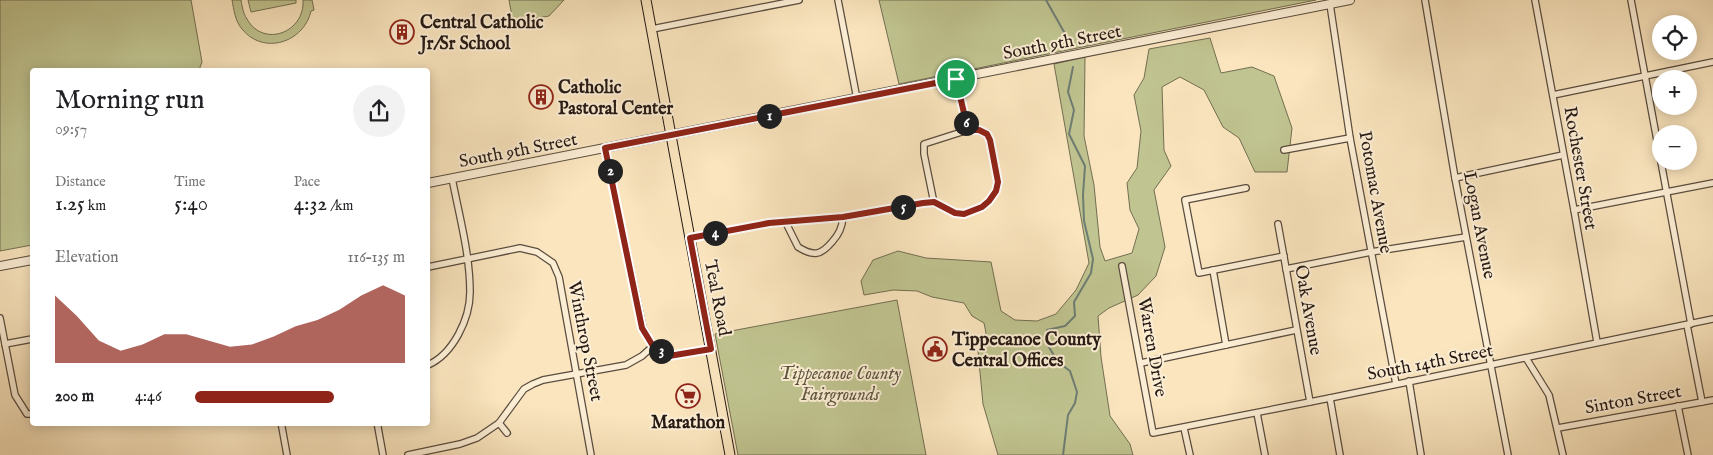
<!DOCTYPE html>
<meta charset="utf-8">
<style>
:root{--surface:#fff;--page:#f2f2f2;--text:#202124;--muted:#757577;--accent:#8f2418}
body{margin:0;font-family:"IM FELL English",serif;background:var(--page);color:var(--text);height:100vh;display:flex;flex-direction:column;font-size:19px;white-space:nowrap}
*{box-sizing:border-box;margin:0}
p{font-size:16px;color:var(--muted)}
.icon{flex:none;width:28px;height:28px;fill:none;stroke:currentColor;stroke-width:2;stroke-linecap:round;stroke-linejoin:round}
.map{position:relative;flex:1;overflow:hidden}
.panel{position:absolute;left:30px;top:68px;width:400px;height:358px;display:flex;flex-direction:column;background:var(--surface);border-radius:5px;box-shadow:0 2px 12px #0003}
.panel>*{flex:none}
.tools{position:absolute;left:1652px;top:15px;display:grid;gap:10px}
.tools a{display:grid;place-items:center;width:45px;height:45px;border-radius:50%;background:var(--surface);box-shadow:0 2px 12px #0003;font-size:25px}
.pin{position:absolute;display:grid;place-items:center;width:42px;height:42px;color:#fff;margin:-21px;border:2px solid #fff;border-radius:50%;box-shadow:0 1px 5px #0007}
.km{position:absolute;width:25px;height:25px;margin:-12px;border-radius:50%;background:#222;color:#fff;font-size:14px;line-height:25px;text-align:center}
.round{display:grid;place-items:center;flex:none;width:52px;height:52px;border-radius:26px;background:var(--page)}
.summary{display:flex;align-items:center;justify-content:space-between;height:85px;padding:0 25px}
h1{font-size:28px;font-weight:600;line-height:38px}
.stats{display:grid;grid-template-columns:repeat(3,1fr);gap:8px;height:85px;padding:5px 25px}
.stats div{display:grid;align-content:center}
.stats b{font-size:21px;font-weight:600}
.stats small{font-size:14px;font-weight:400}
.stats p{font-size:14px}
.chart{height:140px;padding:10px 25px}
.chart p{display:flex;justify-content:space-between}
.chart svg{width:100%;height:90px;margin-top:5px;fill:var(--accent);opacity:.7}
ul{padding:0 25px;list-style:none;font-size:16px}
li{display:grid;grid-template-columns:80px 60px 1fr;align-items:center;height:38px}
li i{height:12px;border-radius:6px;background:var(--accent)}
.map>svg:first-child{display:block}
</style>
<div class="map">
<svg width="1713" height="455" viewBox="0 0 1713 455">
<rect width="100%" height="100%" fill="#fae5be"/>
<filter id="stains"><feTurbulence type="fractalNoise" baseFrequency=".004" numOctaves="4"/><feColorMatrix values="0 0 0 0 .2 0 0 0 0 .09 0 0 0 0 .02 0 0 0 .5 -.17"/></filter>
<radialGradient id="worn" r=".72"><stop offset=".6" stop-color="#630" stop-opacity="0"/><stop offset="1" stop-color="#630" stop-opacity=".3"/></radialGradient>
<g fill="#c0c490" stroke="#726e52">
<polygon points="0,0 191,0 202,62 199,70 32,70 32,245 0,251"/>
<path d="M232,0H241C242,6 243,13 247,19C263,48 305,33 303,0H312L314,10L311,11C304,42 264,56 242,29C235,21 234,10 232,0Z"/>
<polygon points="248,0 296,0 296,3 251,12"/>
<polygon points="509,0 564,0 549,16 513,22"/>
<polygon points="879,0 1316,0 899,84"/>
<polygon points="1210,38 1221,73 1252,67 1274,76 1292,128 1287,172 1255,172 1239,138 1223,127 1204,90 1180,77 1162,87 1164,150 1171,166 1154,190 1165,247 1156,276 1138,295 1109,308 1098,316 1101,357 1110,416 1130,444 1133,455 998,455 983,404 978,351 986,333 984,323 972,316 964,303 932,297 917,291 893,290 864,295 861,281 873,260 898,251 926,258 991,262 1001,311 1015,320 1037,321 1056,314 1076,290 1089,263 1054,64 1085,57 1084,136 1094,185 1100,247 1105,261 1132,253 1139,229 1130,210 1127,183 1137,168 1141,131 1134,95 1144,78 1149,49"/>
<polygon points="897,300 926,455 738,455 715,334"/>
</g>
<g fill="none" stroke-linecap="round" stroke-linejoin="round">
<g stroke="#6e7d73" stroke-width="2">
<polyline points="1046,0 1068,39"/>
<polyline points="1063,455 1068,415 1075,403 1077,392 1070,371 1058,362 1047,344 1047,330 1065,326 1075,316 1074,302 1091,273 1093,259 1084,221 1083,195 1085,166 1069,134 1074,110 1068,92 1073,67"/>
</g>
<g stroke="#5a4c3e" stroke-width="8">
<g id="minor">
<polyline points="838,0 857,99"/>
<polyline points="1425,0 1455,178 1508,455"/>
<polyline points="1535,0 1574,210 1597,342"/>
<polyline points="1631,0 1691,324"/>
<polyline points="1330,4 1350,138 1396,384"/>
<polyline points="652,29 799,0"/>
<polyline points="1553,95 1713,62"/>
<polyline points="605,148 643,328 653,346"/>
<polyline points="1284,150 1350,138"/>
<polyline points="1455,178 1563,155"/>
<polyline points="1246,188 1185,200 1199,273 1284,256"/>
<polyline points="934,203 924,154 924,144 968,130"/>
<polyline points="1574,210 1713,183"/>
<path d="M785,221L798,247C814,257 821,255 832,242C839,234 842,228 843,217"/>
<polyline points="1278,224 1310,402"/>
<polyline points="690,238 769,223 843,217 923,203 934,203 955,213 964,214 982,207 989,201 996,191 998,182 990,140 987,133 979,131 968,130 956,79"/>
<polyline points="1122,266 1153,433 1330,398 1713,319"/>
<polyline points="428,267 520,248 537,252 553,263 559,277 591,455"/>
<polyline points="1286,269 1371,252 1466,237"/>
<polyline points="1213,270 1226,345"/>
<polyline points="0,318 15,395 27,414 32,414"/>
<polyline points="1687,325 1702,402"/>
<polyline points="5,344 32,339"/>
<polyline points="1526,358 1549,395 1563,455"/>
<polyline points="1141,363 1296,330"/>
<path d="M428,365C453,354 470,319 470,292C470,254 459,215 452,178"/>
<polyline points="1409,381 1421,455"/>
<polyline points="1330,398 1340,455"/>
<polyline points="1678,406 1688,455"/>
<polyline points="1257,413 1265,455"/>
<polyline points="281,422 287,455"/>
<polyline points="377,422 383,455"/>
<polyline points="499,423 507,433"/>
<polyline points="1184,428 1190,455"/>
<polyline points="1558,428 1713,400"/>
<polyline points="408,455 460,444 477,438 499,423 524,389 533,384 543,380 626,365 642,356 653,346 669,356 711,349"/>
</g>
</g>
<g stroke="#5a4c3e" stroke-width="10">
<g id="tertiary">
<polyline points="428,183 1350,0"/>
<polyline points="0,266 32,260"/>
</g>
</g>
<g stroke="#251914" stroke-width="11">
<polyline id="primary" points="646,0 730,455"/>
</g>
<use href="#minor" stroke="#fceed5" stroke-width="5.5"/>
<use href="#tertiary" stroke="#fceed5" stroke-width="8"/>
<use href="#primary" stroke="#fae5be" stroke-width="9"/>
</g>
<g fill="none" stroke-linecap="round" stroke-linejoin="round">
<g stroke="#fff" stroke-width="10">
<polygon id="route" points="956,79 968,130 979,130 987,134 990,140 998,182 996,191 989,201 982,207 964,214 955,213 934,202 923,203 843,217 769,223 690,238 711,349 669,356 653,346 642,328 605,148"/>
</g>
<use href="#route" stroke="#8f2418" stroke-width="6"/>
</g>
<defs>
<g id="building-ring" transform="scale(1.25)"><circle r="9.5" fill="#fceed5" stroke="#8f2418" stroke-width="1.5"/><path d="M-4-6H4V6H1V3H-1V6H-4ZM-2.5-4.3h1.7v1.8h-1.7ZM.8-4.3h1.7v1.8H.8ZM-2.5-1h1.7V.8h-1.7ZM.8-1h1.7V.8H.8Z" fill="#8f2418"/></g>
<g id="civic-ring" transform="scale(1.25)"><circle r="9.5" fill="#fceed5" stroke="#8f2418" stroke-width="1.5"/><path d="M-.6-6.5H3V-4.5H.6V-3L4-1V1h2V6H-6V1h2V-1L-.6-3ZM-1.2 2.5V6h2.4V2.5Z" fill="#8f2418"/></g>
<g id="supermarket-ring" transform="scale(1.25)"><circle r="9.5" fill="#fceed5" stroke="#8f2418" stroke-width="1.5"/><path d="M-6-5.5h2.5l.6 2H6L4.5 2H-2.5L-4.4-4H-6ZM-1.5 3.2a1.3 1.3 0 1 0 .1 0ZM3 3.2a1.3 1.3 0 1 0 .1 0Z" fill="#8f2418"/></g>
</defs>
<g fill-rule="evenodd">
<use href="#building-ring" x="402" y="32"/>
<use href="#building-ring" x="541" y="97"/>
<use href="#civic-ring" x="935" y="349"/>
<use href="#supermarket-ring" x="688" y="396"/>
</g>
<g text-anchor="middle" stroke-width="4" stroke-linejoin="round" paint-order="stroke">
<g font-size="18" font-weight="bold" fill="#251914" stroke="#fceed5" text-anchor="start">
<text x="420" y="28">Central Catholic<tspan x="420" dy="21">Jr/Sr School</tspan></text>
<text x="558" y="93">Catholic<tspan x="558" dy="21">Pastoral Center</tspan></text>
<text x="952" y="345">Tippecanoe County<tspan x="952" dy="21">Central Offices</tspan></text>
<text x="688" y="428" text-anchor="middle">Marathon</text>
</g>
<g font-size="18" fill="#251914" stroke="#fceed5">
<text transform="translate(1062 42) rotate(-11)" y="6">South 9th Street</text>
<text transform="translate(518 150) rotate(-11)" y="6">South 9th Street</text>
<text transform="translate(1581 168) rotate(80)" y="6">Rochester Street</text>
<text transform="translate(1376 192) rotate(80)" y="6">Potomac Avenue</text>
<text transform="translate(1480 225) rotate(79)" y="6">Logan Avenue</text>
<text transform="translate(718 298) rotate(79)" y="6">Teal Road</text>
<text transform="translate(1309 310) rotate(80)" y="6">Oak Avenue</text>
<text transform="translate(586 341) rotate(79)" y="6">Winthrop Street</text>
<text transform="translate(1153 347) rotate(80)" y="6">Warren Drive</text>
<text transform="translate(1430 362) rotate(-11)" y="6">South 14th Street</text>
<text transform="translate(1633 399) rotate(-10)" y="6">Sinton Street</text>
</g>
<g font-size="18" font-style="italic" fill="#5b553f" stroke="#fceed5">
<text x="840" y="379">Tippecanoe County<tspan x="840" dy="21">Fairgrounds</tspan></text>
</g>
</g>
<rect width="100%" height="100%" filter="url(#stains)"/>
<rect width="100%" height="100%" fill="url(#worn)"/>
</svg>
<div class="tools">
<a><svg class="icon" aria-label="locate" viewBox="0 0 24 24"><circle cx="12" cy="12" r="6"/><path d="M12 2v4M12 18v4M2 12h4M18 12h4"/></svg></a>
<a>+</a>
<a>−</a>
</div>
<div class="pin" style="left:956px;top:79px;background:#1e9e55"><svg class="icon" aria-label="arrive" viewBox="0 0 24 24"><path d="M6 21V4h12l-3 4 3 4H6"/></svg></div>
<b class="km" style="left:769px;top:116px">1</b>
<b class="km" style="left:610px;top:171px">2</b>
<b class="km" style="left:661px;top:351px">3</b>
<b class="km" style="left:715px;top:233px">4</b>
<b class="km" style="left:903px;top:207px">5</b>
<b class="km" style="left:966px;top:123px">6</b>
<section class="panel">
<div class="summary"><div><h1>Morning run</h1><p>09:57</p></div><a class="round"><svg class="icon" aria-label="share" viewBox="0 0 24 24"><path d="M12 15V3M7 8l5-5 5 5M5 13v7h14v-7"/></svg></a></div>
<div class="stats">
<div><p>Distance</p><b>1.25<small> km</small></b></div>
<div><p>Time</p><b>5:40</b></div>
<div><p>Pace</p><b>4:32<small> /km</small></b></div>
</div>
<div class="chart"><p><span>Elevation</span>116–135 m</p>
<svg viewBox="0 0 160 44" preserveAspectRatio="none"><path d="M0 44V11L10 21L20 33L30 38L40 35L50 30L60 30L70 33L80 36L90 35L100 31L110 26L120 23L130 18L140 11L150 6L160 11V44z"/></svg>
</div>
<ul>
<li><b>200 m</b>4:46<i style="width:66%"></i></li>
</ul>
</section>
</div>
